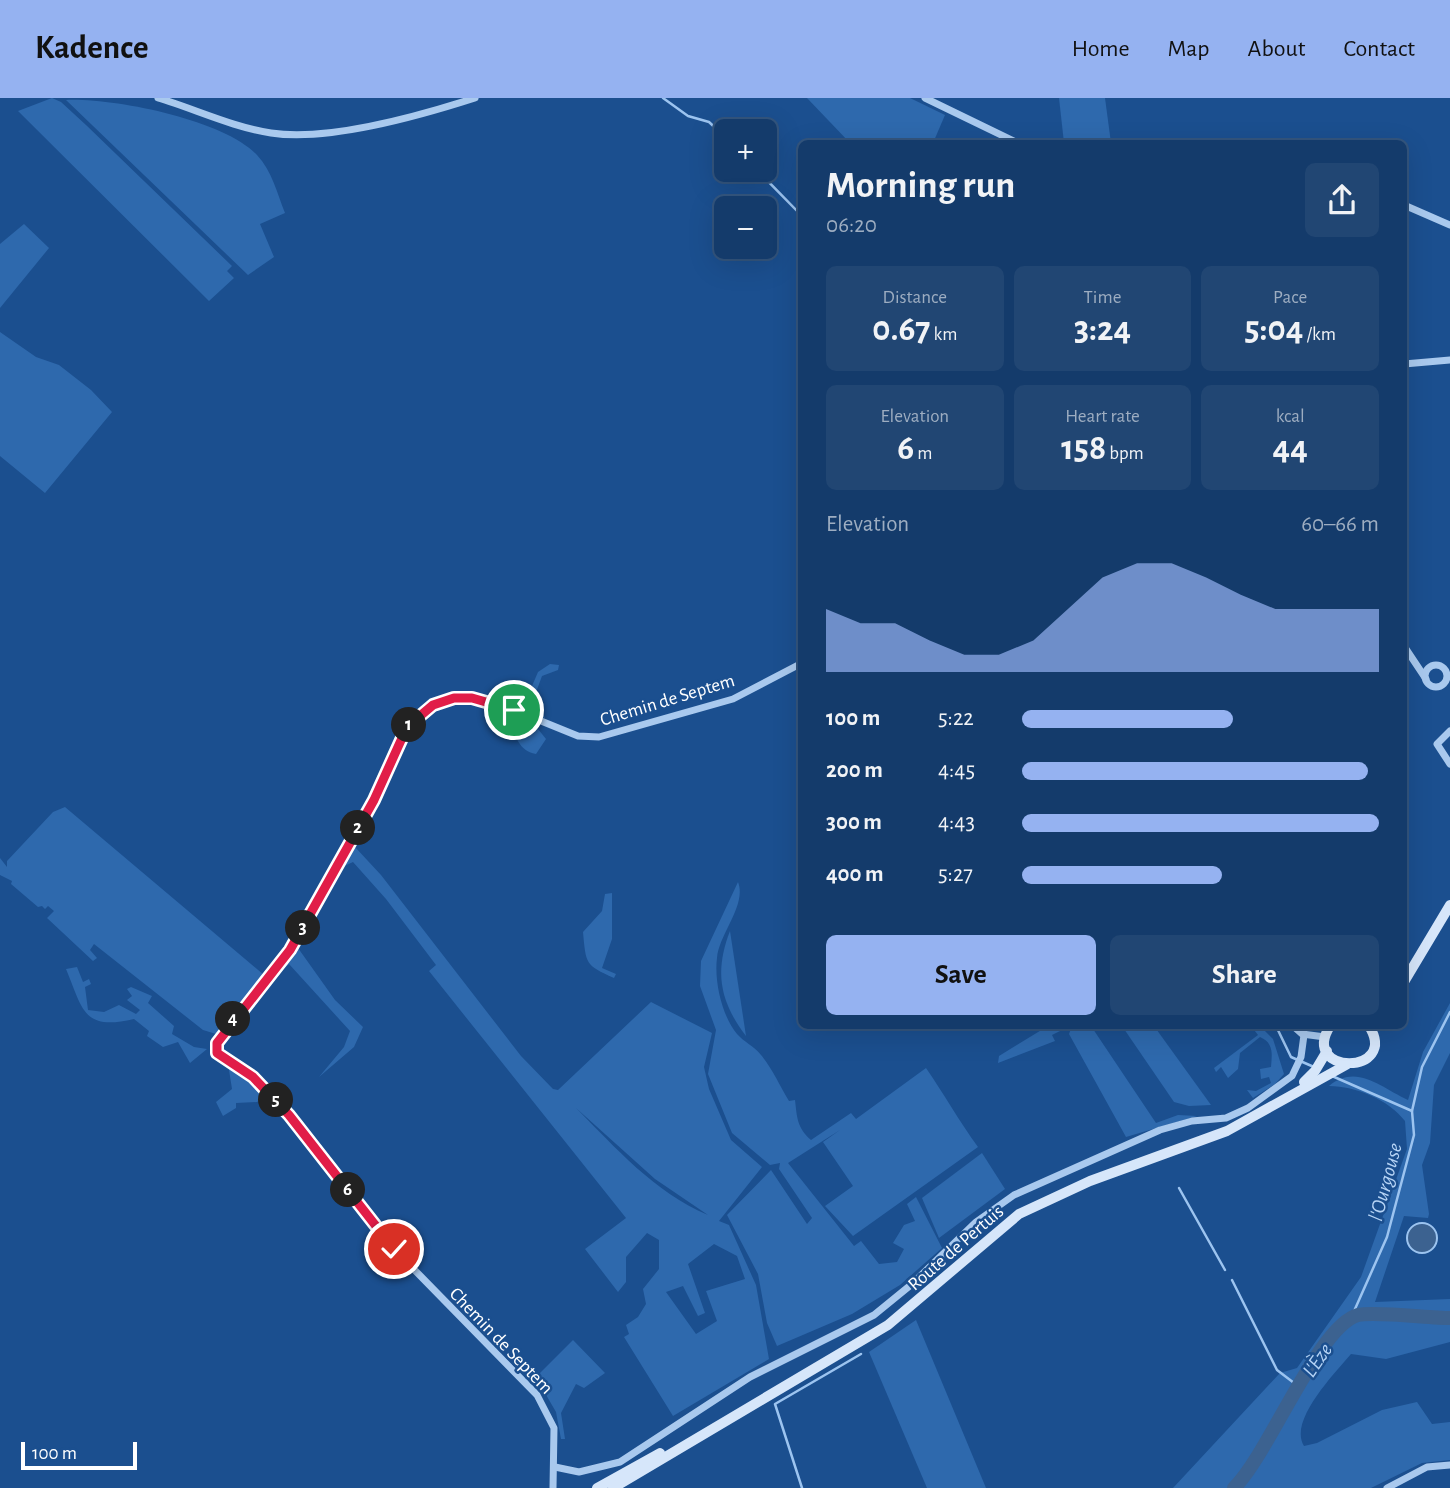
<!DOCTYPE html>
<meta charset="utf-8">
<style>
:root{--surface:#143b6b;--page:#214673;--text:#f1f3f6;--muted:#9dadc1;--line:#33557e;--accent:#95b2f1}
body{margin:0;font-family:"Alegreya Sans",sans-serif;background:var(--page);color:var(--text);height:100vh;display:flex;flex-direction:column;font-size:26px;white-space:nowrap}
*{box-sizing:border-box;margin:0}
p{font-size:23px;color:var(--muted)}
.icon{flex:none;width:38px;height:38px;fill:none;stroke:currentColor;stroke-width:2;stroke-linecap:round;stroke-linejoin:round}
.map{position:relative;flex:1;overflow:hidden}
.panel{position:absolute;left:798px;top:42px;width:609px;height:889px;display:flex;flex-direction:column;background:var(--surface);border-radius:10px;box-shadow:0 7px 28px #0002,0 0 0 2px var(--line)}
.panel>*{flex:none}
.fabs{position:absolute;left:714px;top:21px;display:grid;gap:14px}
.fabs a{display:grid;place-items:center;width:63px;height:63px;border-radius:10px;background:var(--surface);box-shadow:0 7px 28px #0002,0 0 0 2px var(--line);font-size:35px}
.scale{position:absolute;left:21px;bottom:18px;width:116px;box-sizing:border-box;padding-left:7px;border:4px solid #fff;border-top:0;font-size:19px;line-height:24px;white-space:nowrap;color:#fff;-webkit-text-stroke:5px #1b4f8f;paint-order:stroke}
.pin{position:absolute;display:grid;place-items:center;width:60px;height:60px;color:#fff;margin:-30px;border:4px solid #fff;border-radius:50%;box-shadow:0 2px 7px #0007}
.km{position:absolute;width:35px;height:35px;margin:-18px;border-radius:50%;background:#222;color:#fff;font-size:19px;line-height:35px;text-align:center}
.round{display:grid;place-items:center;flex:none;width:74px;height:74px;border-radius:10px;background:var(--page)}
.overview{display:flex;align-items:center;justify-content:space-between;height:119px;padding:0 28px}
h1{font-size:38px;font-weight:600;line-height:52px}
.stats{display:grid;grid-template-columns:repeat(3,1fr);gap:10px;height:119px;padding:7px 28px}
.stats div{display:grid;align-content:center;border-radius:10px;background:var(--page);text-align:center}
.stats b{font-size:35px;font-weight:600}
.stats small{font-size:19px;font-weight:400}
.stats p{font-size:19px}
.chart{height:196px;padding:14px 28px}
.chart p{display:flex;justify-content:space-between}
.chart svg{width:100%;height:126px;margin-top:7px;fill:var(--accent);opacity:.7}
.button{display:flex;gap:14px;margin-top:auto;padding:14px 28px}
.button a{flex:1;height:80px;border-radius:10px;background:var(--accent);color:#111;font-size:28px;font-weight:600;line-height:80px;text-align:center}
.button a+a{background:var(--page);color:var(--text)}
ul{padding:0 28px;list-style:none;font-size:23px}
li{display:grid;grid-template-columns:112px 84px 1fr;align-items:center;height:52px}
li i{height:18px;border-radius:9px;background:var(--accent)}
header{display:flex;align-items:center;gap:42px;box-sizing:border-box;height:98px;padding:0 35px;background:var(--accent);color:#111}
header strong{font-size:33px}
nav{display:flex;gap:38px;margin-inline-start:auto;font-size:24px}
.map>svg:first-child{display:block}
</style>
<header>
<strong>Kadence</strong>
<nav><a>Home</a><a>Map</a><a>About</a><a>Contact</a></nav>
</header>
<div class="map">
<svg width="1450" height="1390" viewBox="0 0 1450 1390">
<rect width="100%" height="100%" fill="#1b4f8f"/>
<g fill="#2e69ad" fill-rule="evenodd">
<polygon points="52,0 61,4 86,27 232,168 227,173 234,180 209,203 18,13"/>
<polygon points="807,0 910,0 945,17 933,45 850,45"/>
<polygon points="1059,0 1105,0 1111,45 1064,45"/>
<path d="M66,2C115,0 224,22 257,57C272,73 277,95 285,115L260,126L274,159L248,177Z"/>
<polygon points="24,126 49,150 0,210 0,146"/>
<polygon points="0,234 36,259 59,267 91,292 112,314 45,395 0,358"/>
<path d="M550,566L559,567L558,572L542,578L531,608L545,619L544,622L535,620L534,626L546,641L536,656C518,653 516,637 509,623L523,609L538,574Z"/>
<polygon points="65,709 264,877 216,936 203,932 94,846 90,852 97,860 93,863 47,820 54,813 48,808 45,811 42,808 38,809 11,786 12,783 0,777 0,760 7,769 7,763 53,714"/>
<path d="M355,749L381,777L521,958L553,991L558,992L651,904L712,935L704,969L709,991L731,1042L762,1069L719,1123L729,1127L756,1187L769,1261L673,1318L624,1239L629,1236L626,1227L638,1219L646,1206L643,1191L659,1171V1142L647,1135L626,1159V1184L618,1194L585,1151L626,1120L429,873L436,867L386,801L353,764L340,770L298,850L335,902L363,929L354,949L319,979L344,949L350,933L289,866L268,885L350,750ZM576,1010L655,1081L708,1117C654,1094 616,1050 576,1010ZM714,1146L737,1158L745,1181L706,1193L717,1223L696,1236L666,1194L683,1188L698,1218L705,1215L688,1166Z"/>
<path d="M738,784C747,807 719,836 717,860C714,883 722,918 737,936C744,944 754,948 761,957C772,970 780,988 789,1003L795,1002C797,1019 797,1030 811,1042L851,1015L856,1021L926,970C944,996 959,1023 978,1049L853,1138L825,1108L853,1088L823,1044L840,1032L788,1065L854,1148L861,1143L879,1166L897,1164L904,1151L893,1145L904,1127L915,1123L907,1106L916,1099L942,1150L900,1187L852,1216L777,1248L767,1225L758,1176L727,1117L771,1072L807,1126L812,1120L779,1071L780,1065L770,1067L732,1035L708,976L716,932L700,888L701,863Z"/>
<path d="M612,795V841L602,870L616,876L614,880C585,867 586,866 583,834L602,813L605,796Z"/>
<path d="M730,833L746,938C720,904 714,874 730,833Z"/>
<path d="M77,869L83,884L89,881L91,886L85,889L88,912L104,914L119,907L136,916L140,912L127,902L132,898L127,891L131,889L152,898L148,905L174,928L172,936L194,949L207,951L190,965L178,944L163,949L147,938L149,933L134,921C83,933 83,912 66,871Z"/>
<path d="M1450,905V955L1434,987L1430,1045L1422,1067L1429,1116L1428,1120L1404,1118L1375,1204L1450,1201V1244L1386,1261L1351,1256C1335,1275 1288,1323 1304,1348L1317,1345L1382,1312L1417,1304L1432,1326L1450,1324V1362L1422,1365L1371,1390H1173L1280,1275L1297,1270L1361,1179L1407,1051L1405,1023C1389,1002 1356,988 1329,988C1357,965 1381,990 1408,1002L1423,954Z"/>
<polygon points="1048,928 1060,928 1062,932 1052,937 1055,943 998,965 999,958"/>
<polygon points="1072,928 1091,928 1156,1025 1178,1017 1197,1018 1126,1039 1069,936"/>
<polygon points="1122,928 1154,928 1211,1007 1189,1008 1174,1004"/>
<path d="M1251,928H1260L1273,941L1284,976L1275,986L1253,1000L1247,992L1256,993L1271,985L1269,979L1261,981L1260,971L1271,969C1272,956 1274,945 1260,939L1240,955L1238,971L1228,980L1221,969L1216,974L1214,970L1258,937Z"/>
<polygon points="234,968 267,997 257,1004 236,1005 236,1010 223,1018 216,1004 232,991 229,972"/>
<polygon points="982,1055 1005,1091 939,1140 922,1100"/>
<polygon points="916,1222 986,1390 927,1390 869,1254"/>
<polygon points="573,1242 605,1275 584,1290 576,1286 561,1315 565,1341 561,1341 556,1314 538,1283 539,1276"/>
</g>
<circle fill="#3c6290" stroke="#9cc4f0" stroke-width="2" cx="1422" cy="1140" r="15"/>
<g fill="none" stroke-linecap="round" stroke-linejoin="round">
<g stroke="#9cc4f0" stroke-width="2.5">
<polyline points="663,0 688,18 709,24 726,40"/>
<polyline points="757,72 802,118"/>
<polyline points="1276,928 1291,959 1314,969"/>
<polyline points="1332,978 1412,1013"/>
<polyline points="1179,1090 1225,1172"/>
<polyline points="1232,1182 1277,1272 1298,1288"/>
<polyline points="1351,1220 1387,1139 1414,1037 1412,1013 1422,969 1450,914"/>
<polyline points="802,1390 775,1306 861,1256"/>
</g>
<path stroke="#3c6290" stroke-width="14" d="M1234,1390C1269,1356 1318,1228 1358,1217C1374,1213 1429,1220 1450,1220"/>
<g stroke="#a9c9ee" stroke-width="7">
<path d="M158,0C195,11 232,29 271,35C329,44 419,18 475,0"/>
<polyline points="925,0 1020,46"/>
<polyline points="1404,107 1450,127"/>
<polyline points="1404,266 1450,262"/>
<polyline points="1404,548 1426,581"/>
<circle cx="1436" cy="578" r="11"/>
<polyline points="1450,633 1437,646 1450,666"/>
<polyline points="1293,928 1302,936 1325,939"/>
<polyline points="555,1369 579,1374 620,1364 750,1279 874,1217 912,1186 976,1124 1014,1097 1160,1032 1192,1023 1226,1020 1248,1010 1292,978 1301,959 1304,937"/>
<polyline points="553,1390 554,1330 537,1297 394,1151 289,1017 253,979 217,955 217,945 291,852 374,702 407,629 421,616 433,607 454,600 472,600 514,612 578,638 599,639 733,601 802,565"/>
<polyline points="1387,1390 1427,1369 1450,1367"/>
</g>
<g stroke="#d6e6fa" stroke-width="10">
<polyline points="1404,884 1450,807"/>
<path d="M1330,928C1299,978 1400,977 1369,928"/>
<polyline points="1304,984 1315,973 1327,953"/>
<polyline points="597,1390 660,1355"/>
<polyline points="613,1390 888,1227 1019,1116 1090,1083 1227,1033 1346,967"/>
</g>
</g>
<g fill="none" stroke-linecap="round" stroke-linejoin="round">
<g stroke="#fff" stroke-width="14">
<polyline id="route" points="394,1151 289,1017 253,979 217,955 217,945 290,852 374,702 407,629 433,607 454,600 472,600 514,612"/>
</g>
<use href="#route" stroke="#e11d48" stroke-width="9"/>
</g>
<g text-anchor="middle" stroke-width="5" stroke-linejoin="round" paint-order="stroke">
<g font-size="19" fill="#fff" stroke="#1b4f8f">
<text transform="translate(667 601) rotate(-17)" y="7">Chemin de Septem</text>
<text transform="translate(955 1149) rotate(-41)" y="7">Route de Pertuis</text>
<text transform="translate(502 1242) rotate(46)" y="7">Chemin de Septem</text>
</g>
<g font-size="21" font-style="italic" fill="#b5d3f5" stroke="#1b4f8f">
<text transform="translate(1385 1084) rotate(-75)" y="7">l'Ourgouse</text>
<text transform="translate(1317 1262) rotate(-55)" y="7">L'Èze</text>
</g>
</g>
</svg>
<div class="fabs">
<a>+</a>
<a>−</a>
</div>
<div class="scale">100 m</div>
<div class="pin" style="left:514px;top:612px;background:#1e9e55"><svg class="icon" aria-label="arrive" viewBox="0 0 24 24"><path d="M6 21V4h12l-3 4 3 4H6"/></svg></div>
<div class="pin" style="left:394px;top:1151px;background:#d93025"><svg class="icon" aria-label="check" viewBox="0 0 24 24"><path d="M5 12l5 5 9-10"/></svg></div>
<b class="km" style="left:409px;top:627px">1</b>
<b class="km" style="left:358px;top:730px">2</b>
<b class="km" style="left:303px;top:830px">3</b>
<b class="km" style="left:233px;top:921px">4</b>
<b class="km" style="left:276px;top:1002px">5</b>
<b class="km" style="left:348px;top:1092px">6</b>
<section class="panel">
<div class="overview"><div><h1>Morning run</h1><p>06:20</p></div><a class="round"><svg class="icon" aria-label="share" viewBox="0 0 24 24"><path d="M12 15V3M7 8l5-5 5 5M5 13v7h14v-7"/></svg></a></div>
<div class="stats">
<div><p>Distance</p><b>0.67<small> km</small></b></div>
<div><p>Time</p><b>3:24</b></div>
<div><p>Pace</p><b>5:04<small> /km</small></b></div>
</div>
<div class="stats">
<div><p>Elevation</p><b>6<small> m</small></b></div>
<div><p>Heart rate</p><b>158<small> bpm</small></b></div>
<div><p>kcal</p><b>44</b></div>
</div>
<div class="chart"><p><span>Elevation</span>60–66 m</p>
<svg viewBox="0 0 160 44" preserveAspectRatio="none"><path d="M0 44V22L10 27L20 27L30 33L40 38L50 38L60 33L70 22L80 11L90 6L100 6L110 11L120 17L130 22L140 22L150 22L160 22V44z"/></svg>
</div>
<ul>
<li><b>100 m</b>5:22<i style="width:59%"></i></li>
<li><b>200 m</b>4:45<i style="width:97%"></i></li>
<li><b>300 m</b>4:43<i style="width:100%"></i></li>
<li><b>400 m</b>5:27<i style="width:56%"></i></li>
</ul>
<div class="button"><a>Save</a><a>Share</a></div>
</section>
</div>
